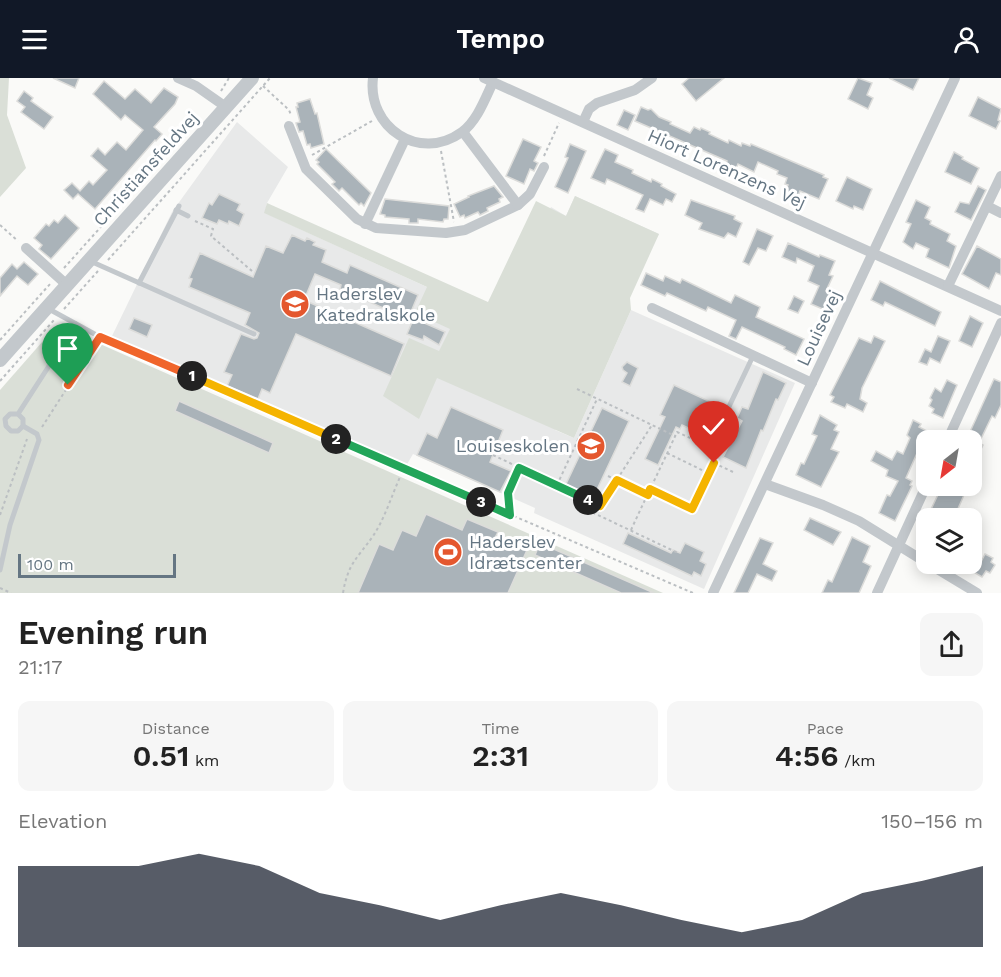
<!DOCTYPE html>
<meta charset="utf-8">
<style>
:root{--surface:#fff;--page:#f6f6f6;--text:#222;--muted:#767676;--accent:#111827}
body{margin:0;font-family:"Work Sans",sans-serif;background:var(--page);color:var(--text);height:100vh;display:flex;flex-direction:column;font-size:22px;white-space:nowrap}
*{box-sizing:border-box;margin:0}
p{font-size:20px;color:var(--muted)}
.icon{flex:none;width:33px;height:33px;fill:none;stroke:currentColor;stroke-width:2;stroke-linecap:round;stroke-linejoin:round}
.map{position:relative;height:515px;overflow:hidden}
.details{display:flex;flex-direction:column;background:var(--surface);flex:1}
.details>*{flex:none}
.needle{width:39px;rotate:211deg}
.controls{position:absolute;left:916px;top:352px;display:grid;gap:12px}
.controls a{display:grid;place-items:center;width:66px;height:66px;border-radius:12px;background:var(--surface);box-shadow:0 3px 15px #0003;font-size:30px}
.scale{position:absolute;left:18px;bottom:15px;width:158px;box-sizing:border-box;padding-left:6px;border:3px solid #657683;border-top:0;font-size:16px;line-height:21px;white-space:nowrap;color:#657683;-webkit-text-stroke:4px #fff;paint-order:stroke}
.pin{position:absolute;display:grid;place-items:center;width:51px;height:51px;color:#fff;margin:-62px -26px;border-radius:50% 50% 50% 0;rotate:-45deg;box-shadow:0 0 6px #0007}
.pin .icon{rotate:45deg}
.km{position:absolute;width:30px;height:30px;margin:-15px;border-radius:50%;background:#222;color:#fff;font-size:16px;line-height:30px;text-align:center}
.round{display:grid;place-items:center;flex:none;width:63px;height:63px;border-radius:12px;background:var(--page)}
.headline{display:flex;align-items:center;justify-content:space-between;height:102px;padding:0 18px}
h1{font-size:33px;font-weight:600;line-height:45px}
.stats{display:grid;grid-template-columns:repeat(3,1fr);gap:9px;height:102px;padding:6px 18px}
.stats div{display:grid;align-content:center;border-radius:12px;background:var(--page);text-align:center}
.stats b{font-size:30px;font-weight:600}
.stats small{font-size:16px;font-weight:400}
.stats p{font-size:16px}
.chart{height:168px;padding:12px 18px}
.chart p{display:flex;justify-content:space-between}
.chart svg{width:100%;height:108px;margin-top:6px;fill:var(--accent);opacity:.7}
header{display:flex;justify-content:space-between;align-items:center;height:78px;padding:0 18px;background:var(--accent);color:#fff;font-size:27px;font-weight:600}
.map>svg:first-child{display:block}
</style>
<header><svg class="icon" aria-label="menu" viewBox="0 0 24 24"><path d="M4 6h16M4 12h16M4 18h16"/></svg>Tempo<svg class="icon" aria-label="person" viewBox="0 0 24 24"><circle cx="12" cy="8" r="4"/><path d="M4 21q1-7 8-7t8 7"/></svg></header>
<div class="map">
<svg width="1001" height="515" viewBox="0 0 1001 515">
<rect width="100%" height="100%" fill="#fafaf8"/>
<polygon fill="#e8e9e9" points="237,44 288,89 267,125 265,135 499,242 551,129 566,138 575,118 659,156 555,352 574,360 631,232 795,305 704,511 534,435 535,430 413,376 406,388 112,258 172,134"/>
<g fill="#dadfd7">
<polygon points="0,0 9,0 7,37 26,90 0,119"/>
<polygon points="575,118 659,156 630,220 631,232 574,360 437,300 419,341 383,318 409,260 439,273 450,251 415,235 427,209 264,135 267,125 488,224 536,123 566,138"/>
<polygon points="57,247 663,515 0,515 0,312"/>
</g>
<g fill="#aab3b9" stroke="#dcdcda" stroke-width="1.5">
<polygon points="53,0 79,0 75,10"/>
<polygon points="689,0 724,0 696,23 682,6"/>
<polygon points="858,0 872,5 867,17 873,20 868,31 848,21"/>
<polygon points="889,0 919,0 913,12"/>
<polygon points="104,3 125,21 135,11 151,25 164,10 178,19 175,26 154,49 162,56 156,63 155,62 95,131 78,116 73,121 64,112 72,105 80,113 89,103 93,107 107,92 91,78 98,70 105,77 117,64 126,72 143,52 125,37 121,42 93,16"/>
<polygon points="24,13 33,20 31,23 53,39 44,51 21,34 25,29 17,23"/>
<polygon points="978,19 1001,31 998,42 1000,43 996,51 969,38"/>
<polygon points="310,21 315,36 317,35 324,66 311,70 310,66 307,67 303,53 299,54 296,45 300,44 296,29 298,29 297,25"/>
<polygon points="641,29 648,32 651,31 659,39 671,44 670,46 690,55 694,49 700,52 701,50 710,54 709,56 728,65 729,62 741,68 742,65 750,68 751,66 824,97 823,99 828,101 819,121 800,113 798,118 784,116 788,107 785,106 787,100 777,96 778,93 758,84 754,94 738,86 733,98 723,94 727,83 635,43"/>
<polygon points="624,32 635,37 628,52 617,47"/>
<polygon points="523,61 541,69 534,83 538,85 534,93 530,91 524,106 506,98"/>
<polygon points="570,66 586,73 568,115 555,109 568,80 565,79"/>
<polygon points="326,71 371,115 364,128 361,125 359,127 342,110 339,113 332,106 335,104 317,86 319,84 316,82"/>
<polygon points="605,71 618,77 615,84 633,92 632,95 651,104 652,101 662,106 661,108 676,116 672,124 666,121 663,127 650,121 644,134 636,131 643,117 607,101 605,106 591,100"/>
<polygon points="954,74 963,79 962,81 979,90 971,106 945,94"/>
<polygon points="847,99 872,111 863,132 854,128 853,131 836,123"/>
<polygon points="494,108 503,119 499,121 500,124 487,130 488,133 480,137 478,134 465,140 464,137 460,139 454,126 469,119 468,118"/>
<polygon points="978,108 986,112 971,142 955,134 960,124 969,126"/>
<polygon points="219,116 240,126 237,132 244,136 239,148 229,143 228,146 219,142 217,146 202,140 209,125 212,127"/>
<polygon points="385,121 449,128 448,141 444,141 443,144 418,141 418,145 409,145 409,141 385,139 385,137 380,136"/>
<polygon points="691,122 735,138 734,141 742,145 736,159 728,155 724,160 699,151 702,145 685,137"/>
<polygon points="916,122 930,129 925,140 931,143 930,146 950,156 947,163 956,168 949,190 926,179 929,171 916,165 913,171 903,164 911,146 906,144"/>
<polygon points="65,137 79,150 51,181 39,171 42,167 34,160 46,146 49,148 54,142 58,145"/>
<polygon points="757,151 773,158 766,173 758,170 749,187 743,184"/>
<polygon points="292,157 305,163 307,160 315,164 313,167 326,172 322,184 347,195 350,187 418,217 408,241 340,211 341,207 315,196 304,222 404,266 391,298 296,256 270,315 262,311 258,321 227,308 232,297 224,294 241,256 254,261 257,260 259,255 245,247 250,235 189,209 192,201 189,200 200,175 253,199 266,168 283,175"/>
<polygon points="788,165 819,179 820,177 835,183 829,197 833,198 826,213 832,216 825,232 811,226 819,208 808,203 814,188 797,180 796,185 782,179"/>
<polygon points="977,168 1001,181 1001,197 996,195 989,211 962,196"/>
<polygon points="24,184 38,196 28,207 17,198 0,218 0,200 12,186 17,191"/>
<polygon points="646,195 663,203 665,198 680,205 682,201 731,225 735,217 760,229 756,239 804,261 796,277 784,271 785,269 742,249 736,261 729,258 736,242 708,229 706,233 667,215 665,218 641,207"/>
<polygon points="880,203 941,234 935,248 885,224 883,228 871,222"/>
<polygon points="794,218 804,223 798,235 788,231"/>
<polygon points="415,237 426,242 424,245 445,254 439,267 424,258 423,262 407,256"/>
<polygon points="970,238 983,245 972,269 959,263"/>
<polygon points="134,240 152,247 147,259 129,251"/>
<polygon points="874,258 885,263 862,310 860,321 867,325 863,334 847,326 845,330 831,324 834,319 830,317 859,260 871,265"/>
<polygon points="938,258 950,263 940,285 930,280 927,287 919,284 925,271 931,274"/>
<polygon points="627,284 638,290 630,308 622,304 627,295 623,292 622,289"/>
<polygon points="763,294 786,305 778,322 776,321 763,353 761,352 746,390 723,379 742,343 737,340 742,329 748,331"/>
<polygon points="994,301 1001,304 1001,327 995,340 992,338 979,365 983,367 972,390 972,362 974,358 969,356"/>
<polygon points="947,302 957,307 943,340 932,335 934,331 929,328 932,322 930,320 935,310 941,314"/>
<polygon points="674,307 713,325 699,355 682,347 680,351 676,349 658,387 645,381 665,339 660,337"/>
<polygon points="179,323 273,365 269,375 175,333"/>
<polygon points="451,329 503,352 490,384 511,393 500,414 417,377 427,355 437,360"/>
<polygon points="602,330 629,343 593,420 566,406"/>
<polygon points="820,337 837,347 834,352 839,354 831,371 839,374 821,409 796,397 801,385 804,386 817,358 812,356"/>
<polygon points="913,342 921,346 919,349 927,353 906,400 912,403 910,407 912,408 895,443 879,435 887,417 890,418 898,403 886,398 888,392 871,383 876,373 892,382 897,373 903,376 910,360 907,357"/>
<polygon points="942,408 964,417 957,433 974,441 927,441 927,464 918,459"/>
<polygon points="426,436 462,452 467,441 498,454 496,458 527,472 508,515 358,515 379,466 393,472 402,452 416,458"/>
<polygon points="810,440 841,454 833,467 804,452"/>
<polygon points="628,455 671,475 673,472 680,475 685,465 704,474 700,483 706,486 701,498 694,494 692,498 623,466"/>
<polygon points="852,459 870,468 863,484 871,488 859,515 822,515 828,502 832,504"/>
<polygon points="760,460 773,465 763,486 777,493 772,503 757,496 748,515 734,515"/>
<polygon points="540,465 654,515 621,515 535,477"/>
<polygon points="985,476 993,480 991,484 995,487 990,495 986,493 982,499 960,486 972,486 972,478 981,484"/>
</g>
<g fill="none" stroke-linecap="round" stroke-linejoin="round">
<g stroke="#bbbfc2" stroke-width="2" stroke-dasharray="3 3" stroke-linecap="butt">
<polyline points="263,8 289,32 291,37"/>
<polyline points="221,13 229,0"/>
<polyline points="441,73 454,144"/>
<polyline points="312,77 372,43"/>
<polyline points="544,78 559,45"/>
<polyline points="195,143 213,151 211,158 252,193"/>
<polyline points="0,147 18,163"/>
<polyline points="108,182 270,0"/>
<polyline points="64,190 196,43"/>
<polyline points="64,231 98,193"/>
<polyline points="0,262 50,206"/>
<polyline points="0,303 54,242"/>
<polyline points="577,311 675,358"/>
<polyline points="42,349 96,265"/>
<polyline points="667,375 708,395"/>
<polyline points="493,377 600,428 652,347"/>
<polyline points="714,385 733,394"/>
<polyline points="409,393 693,515"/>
<polyline points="608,398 648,417"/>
<polyline points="557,407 597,321"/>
<polyline points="583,420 579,428 678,475"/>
<polyline points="0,437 27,361"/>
<polyline points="510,437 508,415 519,390"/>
<path d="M631,452C646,419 662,387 677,354L719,373L692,431L650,411"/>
<polyline points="0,510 11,515"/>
<path d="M343,515C348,485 357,481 373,458C384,442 392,417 400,399"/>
</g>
<g stroke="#c3c8cc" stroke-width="5">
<polyline points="176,132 188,138"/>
<polyline points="90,183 254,256"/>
<polyline points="139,205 179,128"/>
<polyline points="47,230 100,259 403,391"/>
<polyline points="18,336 10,336 5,341 6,348 11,353 18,353 23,348 23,341 18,336 76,246"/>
<polyline points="716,356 753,278"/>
<polyline points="0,492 10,447 39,362 37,356 23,348"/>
</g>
<g stroke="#c3c8cc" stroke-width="10">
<polyline points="178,0 196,8 226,29"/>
<path d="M373,0C367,49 419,85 462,54C477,43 485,21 493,4"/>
<polyline points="484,0 1001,233"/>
<polyline points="583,44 589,31 597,25 635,12 652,0"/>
<polyline points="289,48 306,91 357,141 376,150 446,155 465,152 518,127 530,116 544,89"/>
<polyline points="463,54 518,127"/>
<polyline points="987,128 1001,135"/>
<polyline points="365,146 405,61"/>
<polyline points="26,170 67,207"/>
<polyline points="948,208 1001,98"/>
<polyline points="652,230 812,305"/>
<polyline points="947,363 1001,245"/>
<polyline points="765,406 823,427 859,443 927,485"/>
<polyline points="929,486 977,515"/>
<polyline points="713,515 955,0"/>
<polyline points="877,515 927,406"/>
</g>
<polyline stroke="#c3c8cc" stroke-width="14" points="0,282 252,0"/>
</g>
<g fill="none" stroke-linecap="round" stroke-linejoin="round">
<g stroke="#fff" stroke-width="12">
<polyline id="split-1" points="68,307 100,259 192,298"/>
</g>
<g stroke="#fff" stroke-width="12">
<polyline id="split-2" points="192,298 336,361"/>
</g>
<g stroke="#fff" stroke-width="12">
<polyline id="split-3" points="336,361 481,424"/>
</g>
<g stroke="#fff" stroke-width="12">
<polyline id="split-4" points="481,424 510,437 508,415 519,390 588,422"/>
</g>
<g stroke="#fff" stroke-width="12">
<polyline id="split-5" points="588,422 600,428 617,402 648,417 650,411 692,431 714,385"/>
</g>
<use href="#split-1" stroke="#f0652b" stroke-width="8"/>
<use href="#split-2" stroke="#f5b400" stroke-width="8"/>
<use href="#split-3" stroke="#22a559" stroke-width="8"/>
<use href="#split-4" stroke="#22a559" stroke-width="8"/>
<use href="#split-5" stroke="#f5b400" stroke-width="8"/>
</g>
<defs>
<g id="school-disc" transform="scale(1.5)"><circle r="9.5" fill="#e4572e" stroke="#fff"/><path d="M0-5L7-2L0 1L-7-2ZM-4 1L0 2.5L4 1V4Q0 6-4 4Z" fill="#fff"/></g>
<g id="stadium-disc" transform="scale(1.5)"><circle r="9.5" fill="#e4572e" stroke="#fff"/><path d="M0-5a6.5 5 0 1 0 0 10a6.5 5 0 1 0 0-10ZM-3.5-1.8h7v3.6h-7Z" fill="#fff"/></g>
</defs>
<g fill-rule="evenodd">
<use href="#school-disc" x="295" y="226"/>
<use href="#school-disc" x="591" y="368"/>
<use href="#stadium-disc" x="448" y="474"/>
</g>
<g text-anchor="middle" stroke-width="6" stroke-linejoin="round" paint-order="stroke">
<g font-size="18" fill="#657683" stroke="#fff">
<text transform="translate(146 91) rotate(-48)" y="6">Christiansfeldvej</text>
<text transform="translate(727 91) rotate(24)" y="6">Hiort Lorenzens Vej</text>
<text transform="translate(819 250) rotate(-65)" y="6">Louisevej</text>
</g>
<g font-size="18" fill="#657683" stroke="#fff" text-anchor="start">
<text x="316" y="222">Haderslev<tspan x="316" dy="21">Katedralskole</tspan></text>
<text x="570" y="374" text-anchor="end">Louiseskolen</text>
<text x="469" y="470">Haderslev<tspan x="469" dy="21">Idrætscenter</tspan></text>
</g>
</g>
</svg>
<div class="controls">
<a><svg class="needle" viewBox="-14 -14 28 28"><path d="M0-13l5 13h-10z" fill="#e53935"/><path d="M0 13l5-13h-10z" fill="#767676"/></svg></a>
<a><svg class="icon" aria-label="layers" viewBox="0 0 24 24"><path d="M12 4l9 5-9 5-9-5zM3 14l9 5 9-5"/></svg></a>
</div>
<div class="scale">100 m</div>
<div class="pin" style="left:68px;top:307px;background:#1e9e55"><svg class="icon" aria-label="arrive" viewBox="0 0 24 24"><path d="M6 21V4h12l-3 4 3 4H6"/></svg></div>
<div class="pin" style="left:714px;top:385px;background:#d93025"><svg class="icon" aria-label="check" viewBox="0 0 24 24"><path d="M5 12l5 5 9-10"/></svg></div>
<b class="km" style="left:192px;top:298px">1</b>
<b class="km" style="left:336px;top:361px">2</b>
<b class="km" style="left:481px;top:424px">3</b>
<b class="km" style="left:588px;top:422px">4</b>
</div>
<section class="details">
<div class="headline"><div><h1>Evening run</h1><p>21:17</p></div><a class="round"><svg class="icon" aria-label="share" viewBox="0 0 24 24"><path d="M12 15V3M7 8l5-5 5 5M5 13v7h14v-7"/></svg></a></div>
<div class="stats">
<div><p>Distance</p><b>0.51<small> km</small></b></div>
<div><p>Time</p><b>2:31</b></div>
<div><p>Pace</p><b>4:56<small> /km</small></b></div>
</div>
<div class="chart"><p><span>Elevation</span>150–156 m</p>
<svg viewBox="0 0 160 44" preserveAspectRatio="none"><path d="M0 44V11L10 11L20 11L30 6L40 11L50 22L60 27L70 33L80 27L90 22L100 27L110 33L120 38L130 33L140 22L150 17L160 11V44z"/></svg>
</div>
</section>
